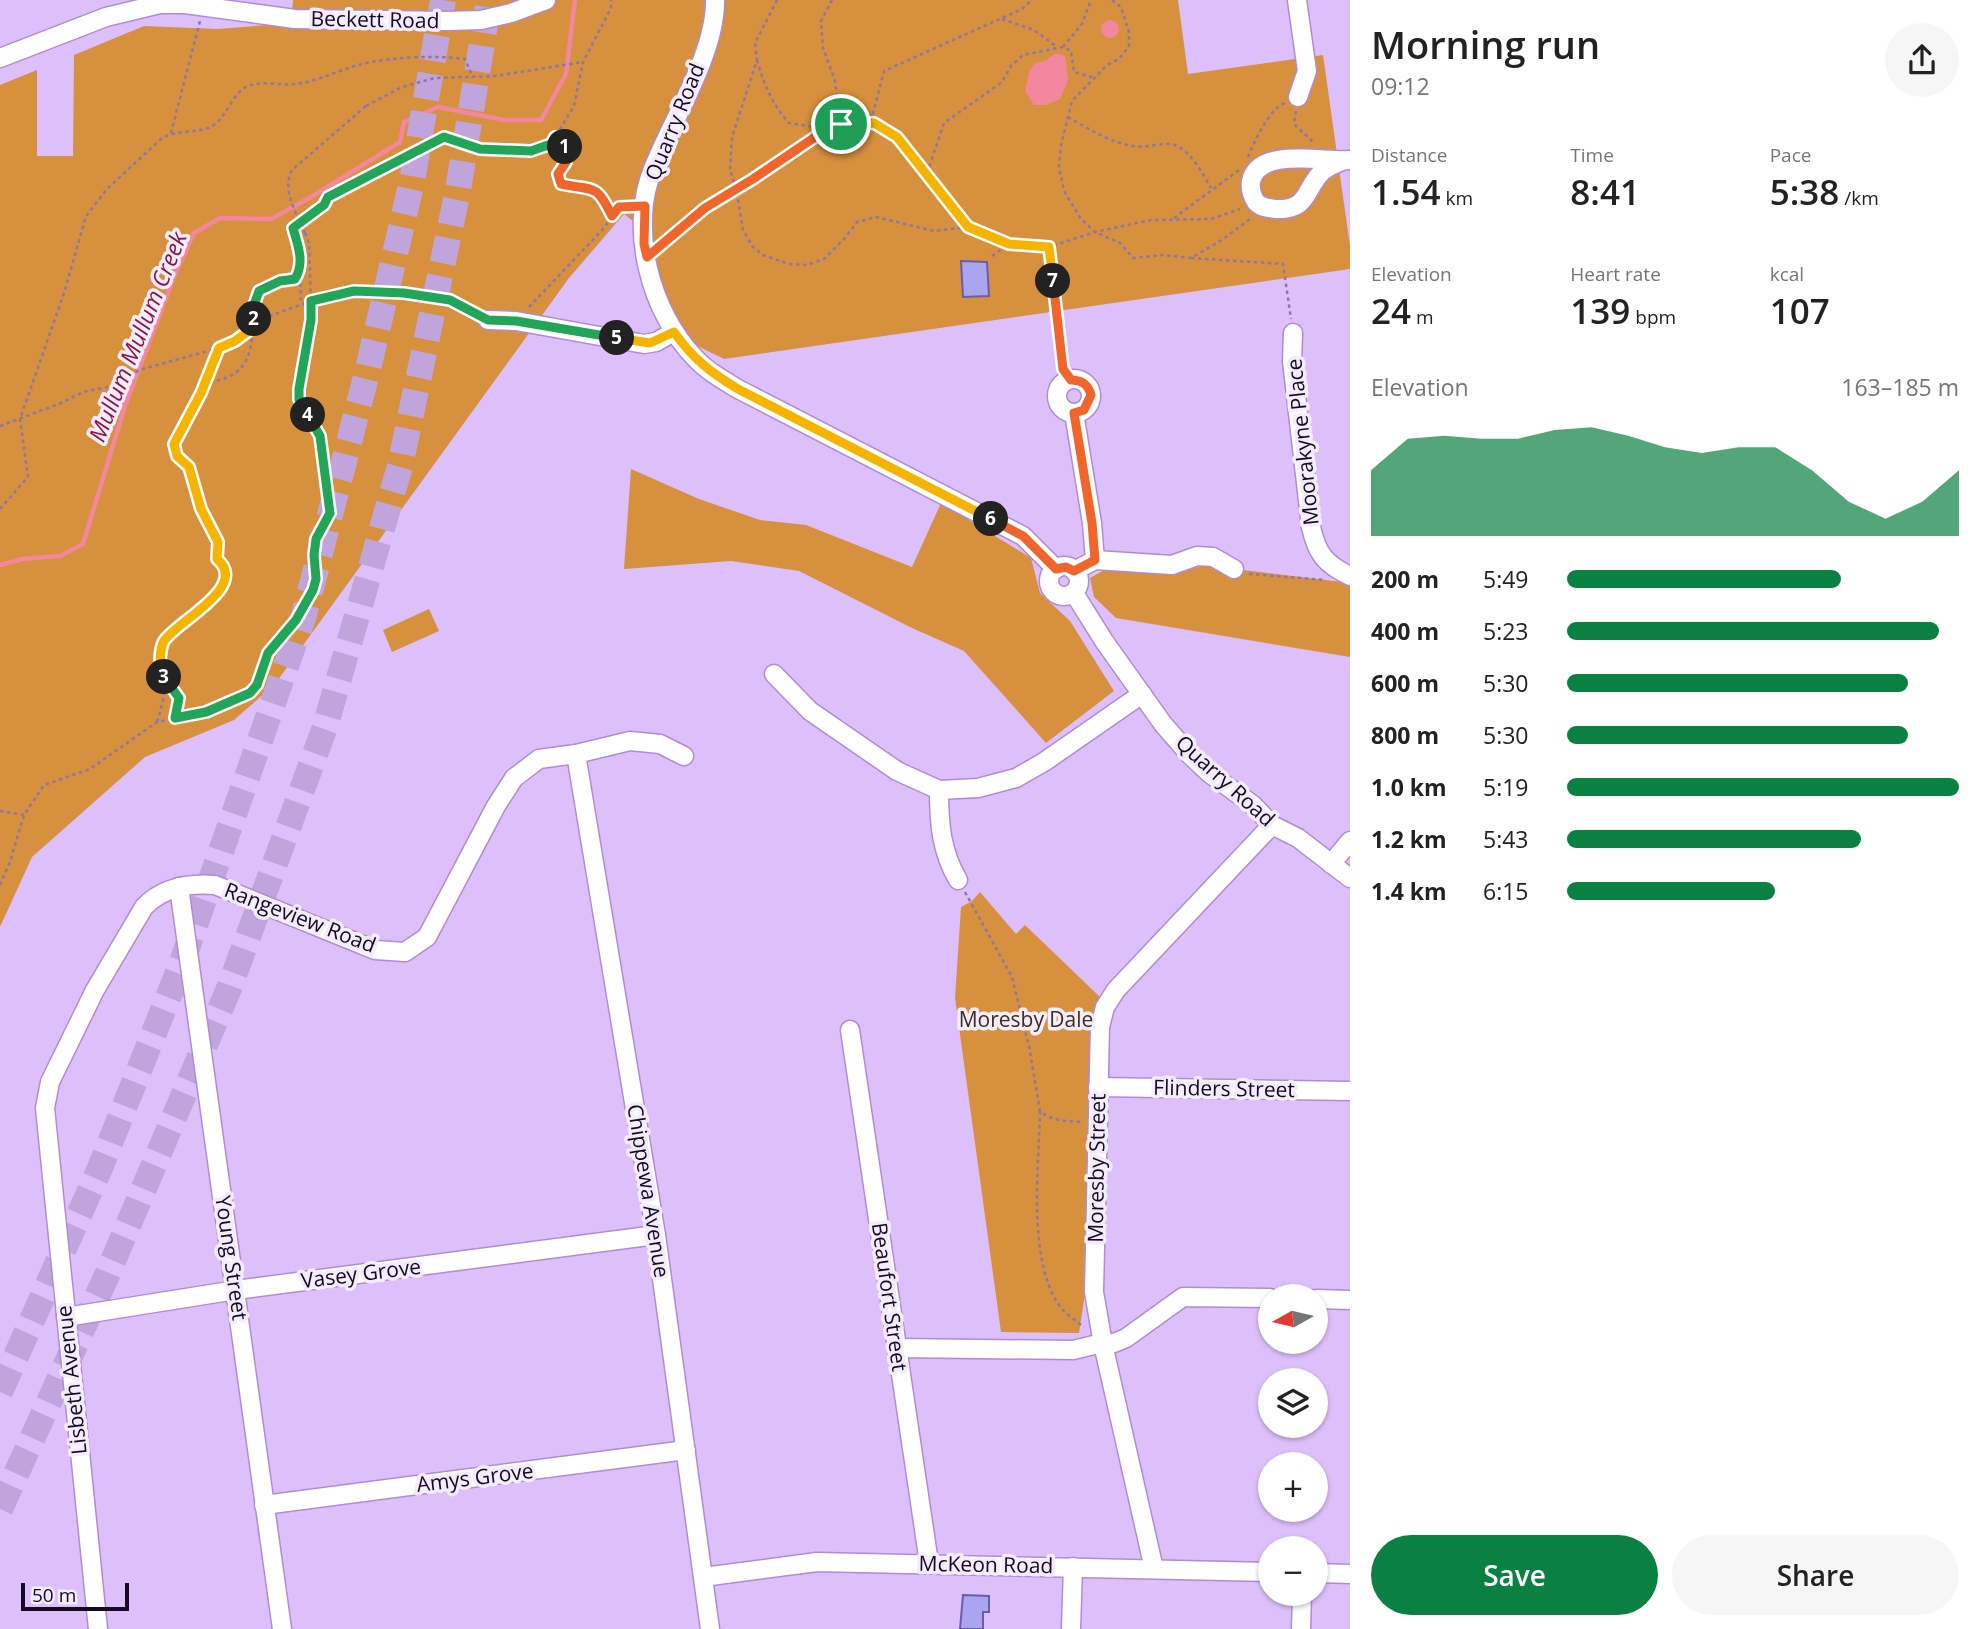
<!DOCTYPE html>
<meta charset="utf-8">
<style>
:root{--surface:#fff;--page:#f6f6f6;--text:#222;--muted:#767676;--accent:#0b8043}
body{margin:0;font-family:"Open Sans",sans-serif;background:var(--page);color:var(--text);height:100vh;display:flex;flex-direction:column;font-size:26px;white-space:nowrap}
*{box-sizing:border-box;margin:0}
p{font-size:23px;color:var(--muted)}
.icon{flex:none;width:38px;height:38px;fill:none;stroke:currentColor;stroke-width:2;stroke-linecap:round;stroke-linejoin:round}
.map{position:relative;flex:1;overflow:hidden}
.drawer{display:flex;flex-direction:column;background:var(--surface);width:630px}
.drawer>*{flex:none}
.needle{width:46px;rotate:262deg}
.tools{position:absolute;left:1258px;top:1284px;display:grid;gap:14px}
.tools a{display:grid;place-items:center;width:70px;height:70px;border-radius:50%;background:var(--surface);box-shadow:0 2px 5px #0004;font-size:35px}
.scale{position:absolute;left:21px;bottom:18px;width:108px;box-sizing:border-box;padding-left:7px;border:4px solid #170923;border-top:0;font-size:19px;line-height:24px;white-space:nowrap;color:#170923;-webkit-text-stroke:5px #f3ecfb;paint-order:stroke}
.pin{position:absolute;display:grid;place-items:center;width:60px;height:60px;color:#fff;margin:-30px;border:4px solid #fff;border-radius:50%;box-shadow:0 2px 7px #0007}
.km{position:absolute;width:35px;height:35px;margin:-18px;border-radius:50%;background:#222;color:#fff;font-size:19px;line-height:35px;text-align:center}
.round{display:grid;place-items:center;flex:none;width:74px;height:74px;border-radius:37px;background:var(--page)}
.overview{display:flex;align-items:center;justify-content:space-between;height:119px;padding:0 21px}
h1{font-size:38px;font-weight:600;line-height:52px}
.metrics{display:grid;grid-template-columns:repeat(3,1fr);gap:10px;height:119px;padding:7px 21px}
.metrics div{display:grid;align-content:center}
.metrics b{font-size:35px;font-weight:600}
.metrics small{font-size:19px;font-weight:400}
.metrics p{font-size:19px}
.chart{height:196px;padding:14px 21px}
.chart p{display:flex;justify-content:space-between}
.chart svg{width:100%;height:126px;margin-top:7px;fill:var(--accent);opacity:.7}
.button{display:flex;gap:14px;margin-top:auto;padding:14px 21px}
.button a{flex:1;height:80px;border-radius:42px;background:var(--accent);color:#fff;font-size:28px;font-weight:600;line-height:80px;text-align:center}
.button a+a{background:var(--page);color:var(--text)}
ul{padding:0 21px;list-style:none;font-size:23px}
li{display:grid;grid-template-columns:112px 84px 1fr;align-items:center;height:52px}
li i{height:18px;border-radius:9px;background:var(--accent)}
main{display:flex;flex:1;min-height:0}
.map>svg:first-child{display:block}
</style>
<main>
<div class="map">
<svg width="1350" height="1629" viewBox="0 0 1350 1629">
<rect width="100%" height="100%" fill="#ddc0fb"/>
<g fill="#d7903d">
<path d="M293,0H1178L1188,74L1323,55L1350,246V269L724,359C713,353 699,348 689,340C665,322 656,265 652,236L624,214L569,278L275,684L234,720L145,757L32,857L0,927V85L37,70V156H73L74,55L144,26L218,29L291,23Z"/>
<polygon points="631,469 699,499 760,520 806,525 912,567 941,503 1031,558 1040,593 1070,621 1114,691 1046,743 964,651 912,628 799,571 731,561 624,569"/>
<polygon points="1210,566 1350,583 1350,657 1116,618 1094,597 1090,578 1106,569 1152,572"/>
<polygon points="429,609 439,631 392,652 383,630"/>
<polygon points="980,892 1016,934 1025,925 1100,997 1094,1011 1091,1076 1087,1281 1079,1333 1001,1332 955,998 961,907 972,901"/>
</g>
<g fill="#f3879e">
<circle cx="1110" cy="29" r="9"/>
<polygon points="1056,53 1065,56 1068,80 1060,99 1046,105 1034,105 1025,91 1029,72 1035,63 1045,61"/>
</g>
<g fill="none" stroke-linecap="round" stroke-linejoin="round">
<polyline stroke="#f3879e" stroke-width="4.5" points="0,565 22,559 60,556 83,544 125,406 174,277 194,233 220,218 271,219 313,196 400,142 404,122 438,107 504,120 541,120 566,74 575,0"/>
</g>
<g fill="#aba5f1" stroke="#675fa5" stroke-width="2">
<polygon points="961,261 987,262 989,296 963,297"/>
<polygon points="963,1595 989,1596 989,1612 983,1612 983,1629 960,1629"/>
</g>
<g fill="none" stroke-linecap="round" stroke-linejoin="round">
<g stroke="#bfa5db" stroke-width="26" stroke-dasharray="26 13" stroke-linecap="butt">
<polyline points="0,1392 100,1168 181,965 304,615 368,369 412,181 443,0"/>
<polyline points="0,1509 107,1275 230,986 325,727 400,466 458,190 489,0"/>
</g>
<g stroke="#b08cd3" stroke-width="21">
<g id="minor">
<path d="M715,0C716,53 672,120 653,169C628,229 651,313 695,358C707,371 723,380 738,389L1023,536L1056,569"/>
<polyline points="1297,0 1307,71 1298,97"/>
<polyline points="0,58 106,17 160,4 185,4 295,19 447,21 481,20 511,13 546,0"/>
<path d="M1342,161C1335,164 1324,168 1319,175C1304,193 1307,210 1276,209C1269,208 1261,208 1256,202C1252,196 1250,188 1251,181C1259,146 1326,163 1350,160"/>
<polyline points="488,320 516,321 644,344 656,342 674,332"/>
<path d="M1293,333L1292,361L1311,527C1317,554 1325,564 1350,576"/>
<circle cx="1074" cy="396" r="17"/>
<polyline points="1074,413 1092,523 1095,560"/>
<circle cx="1064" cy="581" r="15"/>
<polyline points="1074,571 1095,560 1172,565 1197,556 1213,557 1234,569"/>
<polyline points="1074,593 1104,641 1163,724 1189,754 1209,773 1253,805 1272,825 1298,838 1350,878"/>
<polyline points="774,674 810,711 897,771 939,790 978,788 1016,778 1044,762 1142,694"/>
<polyline points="576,754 656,1235 710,1629"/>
<path d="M939,790C939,823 941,851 958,880"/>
<polyline points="1331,864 1350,841"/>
<polyline points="179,887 282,1629"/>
<polyline points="850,1030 929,1563"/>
<polyline points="1098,1087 1350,1091"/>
<polyline points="1316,1299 1350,1300"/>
<polyline points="66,1317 236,1290 656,1235"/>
<polyline points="896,1348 1073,1350 1094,1345 1114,1343 1126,1338 1183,1297 1270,1298"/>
<polyline points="264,1505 686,1450"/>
<polyline points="1154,1569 1103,1344 1094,1292 1100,1027 1105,1007 1116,990 1272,825"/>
<polyline points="1316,1573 1350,1574"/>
<polyline points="703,1577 817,1562 1270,1572"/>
<path d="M98,1629L45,1108L50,1082L95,990L144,907C163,887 188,883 215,885L375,950L405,952L427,937L496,806L514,778L539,759L576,754L630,741L660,744L684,756"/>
<polyline points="1071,1629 1073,1567"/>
<polyline points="1301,1629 1302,1594"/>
</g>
</g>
<g stroke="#8e77a5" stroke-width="2.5" stroke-dasharray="3.5 3.5" stroke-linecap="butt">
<polyline points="777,0 755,43 757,60 732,137 730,170 736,188 743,230 753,247 763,255 789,264 807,265 824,259 844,239 857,222 876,217 934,231 968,227"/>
<polyline points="832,0 821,21 823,48 835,81 841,124"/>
<polyline points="1112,0 1121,7 1129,32 1129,46 1119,59 1107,65 1072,101 1061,145 1059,167 1064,191 1081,219 1095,232 1120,243 1133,258 1163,255 1191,258 1222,240 1251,218"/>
<polyline points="1002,19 1034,30 1057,47"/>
<polyline points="1063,47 1082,24 1091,0"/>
<path d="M757,60C764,85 772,104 789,123L826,129"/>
<polyline points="366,106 402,87 435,78 495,76 583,62"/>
<polyline points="1296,111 1294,124 1313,142"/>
<path d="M1068,117C1089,129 1109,142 1133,146C1147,149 1166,140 1177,146C1193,154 1202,173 1211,188"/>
<polyline points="871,121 884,71 1022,9 1032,0"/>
<polyline points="171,133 200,21"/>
<path d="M555,137L566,148V162L558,174L561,184C595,190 595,183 612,215"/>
<path d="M1248,157C1255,141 1268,110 1285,103"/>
<polyline points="927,173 944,123 1002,82 1011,66 1023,55 1063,47 1071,51 1074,72 1095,78"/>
<polyline points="1174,218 1239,170"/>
<polyline points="305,233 309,243 310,269 311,320 300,382 299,399 320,436 329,513 316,539 314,555 316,579 313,590"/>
<polyline points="660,246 718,199 753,179 827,129 847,123 874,123 897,137 968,227 1009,244 1049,247 1095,232 1151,220 1211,219 1240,209"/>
<polyline points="1049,247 1063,369 1071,380"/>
<polyline points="992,256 1009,244"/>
<polyline points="1191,258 1283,264 1291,319"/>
<polyline points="300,269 301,304"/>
<polyline points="529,307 604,228 619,207 628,206"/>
<polyline points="202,390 219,348"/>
<polyline points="0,426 61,403 83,392 117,385 139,370 219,348 235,341 267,317 311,301 354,291 380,290 450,300 476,313"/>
<path d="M0,509L28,477L20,419L64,293L86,216L107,189L161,139C176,129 191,134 208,128C227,121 230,94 248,86C263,80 281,86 296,84C318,81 337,71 358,65C388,57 434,55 465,59L473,78"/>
<polyline points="1249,574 1326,580"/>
<path d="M161,674C177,686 182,699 175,718"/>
<path d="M157,722C160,711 164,701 164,690C165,675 155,659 163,643C174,621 251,589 217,559L218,542L201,509L189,467L177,456L174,444L201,393L210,382C267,373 245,328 259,291L280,281L295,279C304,262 298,246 293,228L324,205L328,197L444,137L480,149L531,151L551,144L574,106L583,62L611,8V0"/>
<polyline points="0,811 24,815"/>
<polyline points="0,885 10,862 24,815 44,785 90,769 157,722 206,712 250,693 257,685 268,653 296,620"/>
<path d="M965,892L1012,977L1029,1046L1040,1111C1052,1121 1066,1121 1081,1122"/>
<path d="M1040,1111C1039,1165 1026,1267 1063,1310C1069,1316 1077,1322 1084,1327"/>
</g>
<use href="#minor" stroke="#fff" stroke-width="18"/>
<g stroke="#8e77a5" stroke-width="2.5" stroke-dasharray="3.5 3.5" stroke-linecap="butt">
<path d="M305,233C297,213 281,191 292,170L366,106"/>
<polyline points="296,620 313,590"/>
</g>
</g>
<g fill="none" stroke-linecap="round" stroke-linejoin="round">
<g stroke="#fff" stroke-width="14">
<path id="split-1" d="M565,147L566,162L558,174L561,184C595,191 596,183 612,216L619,207L645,206L644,244L647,257L705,208L753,179L827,129L841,124"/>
</g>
<g stroke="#fff" stroke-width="14">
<path id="split-2" d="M254,319V305L259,291L280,281L295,279C305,262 298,246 293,228L324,205L328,197L444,137L480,149L531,151L551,144L555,137L565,147"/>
</g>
<g stroke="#fff" stroke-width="14">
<path id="split-3" d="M164,677L161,674C160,663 159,650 164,641C177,621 250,587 217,559L218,542L201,509L189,467L177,456L174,444L201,393L219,348L235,341L254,327V319"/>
</g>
<g stroke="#fff" stroke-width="14">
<polyline id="split-4" points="164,677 179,698 175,718 206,712 250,693 257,685 268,653 296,620 313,590 316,579 314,555 316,539 330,513 320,436 308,415"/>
</g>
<g stroke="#fff" stroke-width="14">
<polyline id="split-5" points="308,415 299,399 299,389 311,320 311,301 354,291 404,293 450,300 488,320 516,321 617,338"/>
</g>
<g stroke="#fff" stroke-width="14">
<path id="split-6" d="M617,338L650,343L674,332C693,359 710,372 738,389L991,519"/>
</g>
<g stroke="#fff" stroke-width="14">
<path id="split-7" d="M991,519L1023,536L1056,569L1066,567L1074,571L1095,560L1092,523L1074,413L1084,410L1091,395C1088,384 1082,380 1071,380L1063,369L1053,281"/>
</g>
<g stroke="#fff" stroke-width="14">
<polyline id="split-8" points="841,124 874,123 897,137 968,227 1009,244 1049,247 1053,281"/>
</g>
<use href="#split-1" stroke="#f0652b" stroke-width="9"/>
<use href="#split-2" stroke="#22a559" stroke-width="9"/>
<use href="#split-3" stroke="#f5b400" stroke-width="9"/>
<use href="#split-4" stroke="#22a559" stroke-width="9"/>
<use href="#split-5" stroke="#22a559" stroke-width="9"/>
<use href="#split-6" stroke="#f5b400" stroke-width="9"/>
<use href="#split-7" stroke="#f0652b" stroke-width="9"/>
<use href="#split-8" stroke="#f5b400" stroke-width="9"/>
</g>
<g text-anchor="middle" stroke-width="7" stroke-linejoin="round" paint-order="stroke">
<g font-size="21" fill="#170923" stroke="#f3ecfb">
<text transform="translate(375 20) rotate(1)" y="7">Beckett Road</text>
<text transform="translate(675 122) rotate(-68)" y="7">Quarry Road</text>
<text transform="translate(1303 442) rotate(-96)" y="7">Moorakyne Place</text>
<text transform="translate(1225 781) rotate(42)" y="7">Quarry Road</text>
<text transform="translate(300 918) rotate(21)" y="7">Rangeview Road</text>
<text transform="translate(1224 1089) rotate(1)" y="7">Flinders Street</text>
<text transform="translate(1097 1168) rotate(-89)" y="7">Moresby Street</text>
<text transform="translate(648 1191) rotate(81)" y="7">Chippewa Avenue</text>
<text transform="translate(231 1258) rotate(82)" y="7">Young Street</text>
<text transform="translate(361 1274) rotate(-7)" y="7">Vasey Grove</text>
<text transform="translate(889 1297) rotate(82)" y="7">Beaufort Street</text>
<text transform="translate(72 1380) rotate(-96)" y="7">Lisbeth Avenue</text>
<text transform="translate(475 1478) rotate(-7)" y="7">Amys Grove</text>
<text transform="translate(986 1565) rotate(1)" y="7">McKeon Road</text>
</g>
<g font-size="21" fill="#3f2e1b" stroke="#f3ecfb">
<text x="1026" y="1027">Moresby Dale</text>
</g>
<g font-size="23" font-style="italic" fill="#901641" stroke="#f3ecfb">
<text transform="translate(138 337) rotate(-68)" y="8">Mullum Mullum Creek</text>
</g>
</g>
</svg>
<div class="tools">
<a><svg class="needle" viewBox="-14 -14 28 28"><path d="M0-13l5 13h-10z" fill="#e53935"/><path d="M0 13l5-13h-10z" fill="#767676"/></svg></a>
<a><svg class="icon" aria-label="layers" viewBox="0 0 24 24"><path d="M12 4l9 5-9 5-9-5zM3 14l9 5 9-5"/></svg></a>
<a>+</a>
<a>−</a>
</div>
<div class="scale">50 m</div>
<div class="pin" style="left:841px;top:124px;background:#1e9e55"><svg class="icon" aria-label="arrive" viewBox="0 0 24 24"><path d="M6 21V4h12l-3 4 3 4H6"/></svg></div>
<b class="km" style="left:565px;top:147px">1</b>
<b class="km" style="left:254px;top:319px">2</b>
<b class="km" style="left:164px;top:677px">3</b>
<b class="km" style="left:308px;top:415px">4</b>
<b class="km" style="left:617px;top:338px">5</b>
<b class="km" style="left:991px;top:519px">6</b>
<b class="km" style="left:1053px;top:281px">7</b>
</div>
<section class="drawer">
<div class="overview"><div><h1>Morning run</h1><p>09:12</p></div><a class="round"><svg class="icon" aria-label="share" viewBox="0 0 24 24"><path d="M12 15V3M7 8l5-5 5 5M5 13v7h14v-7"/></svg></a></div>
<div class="metrics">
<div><p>Distance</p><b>1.54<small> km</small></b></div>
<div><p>Time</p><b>8:41</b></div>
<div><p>Pace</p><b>5:38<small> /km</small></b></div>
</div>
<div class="metrics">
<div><p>Elevation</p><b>24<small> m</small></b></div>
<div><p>Heart rate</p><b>139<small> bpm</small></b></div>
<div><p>kcal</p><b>107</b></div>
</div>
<div class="chart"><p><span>Elevation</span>163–185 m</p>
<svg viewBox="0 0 160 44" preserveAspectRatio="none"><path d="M0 44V21L10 10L20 9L30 10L40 10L50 7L60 6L70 9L80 13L90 15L100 13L110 13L120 21L130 32L140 38L150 32L160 21V44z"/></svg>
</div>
<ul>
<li><b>200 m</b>5:49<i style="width:70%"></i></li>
<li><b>400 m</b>5:23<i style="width:95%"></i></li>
<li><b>600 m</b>5:30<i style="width:87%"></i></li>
<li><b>800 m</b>5:30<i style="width:87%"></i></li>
<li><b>1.0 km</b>5:19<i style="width:100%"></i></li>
<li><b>1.2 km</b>5:43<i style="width:75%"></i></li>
<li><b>1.4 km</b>6:15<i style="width:53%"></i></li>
</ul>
<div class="button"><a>Save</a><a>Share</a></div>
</section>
</main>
